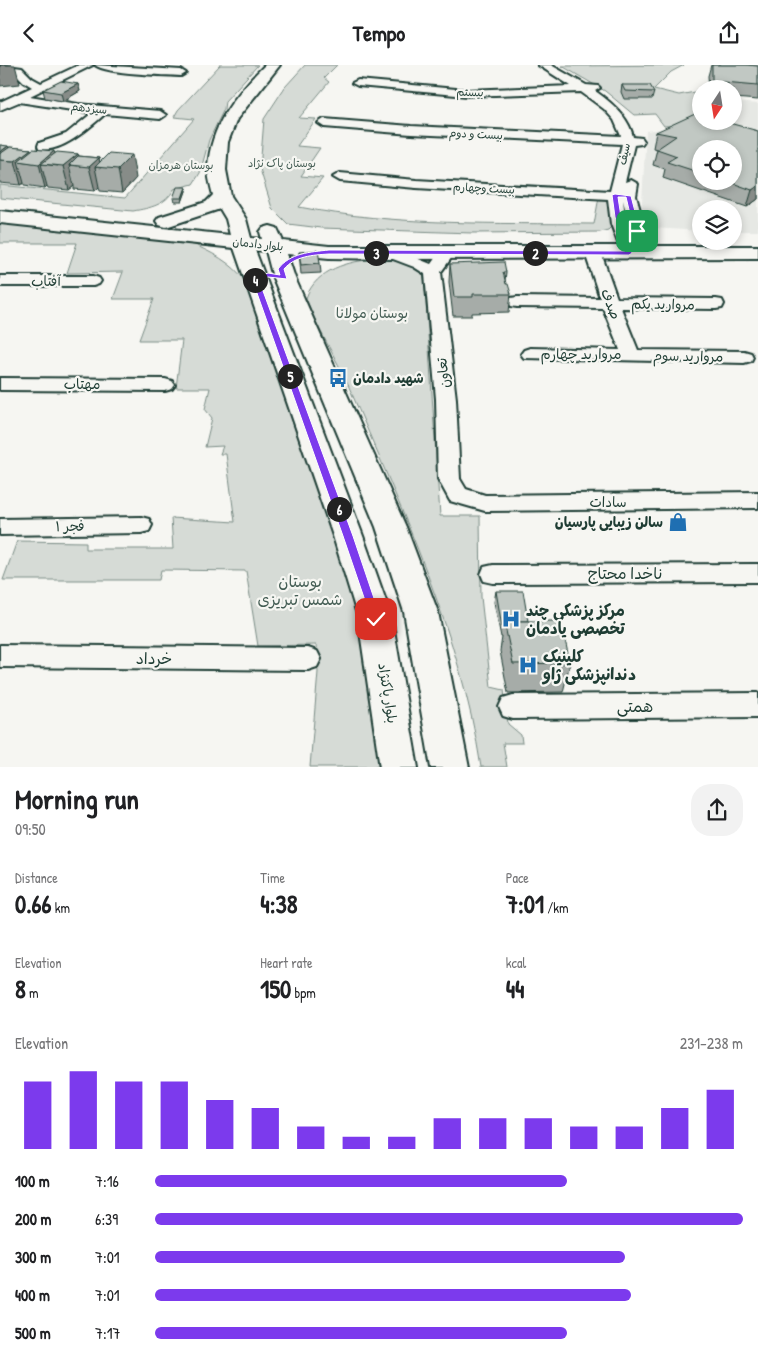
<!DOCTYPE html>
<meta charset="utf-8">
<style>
:root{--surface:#fff;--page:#f2f2f2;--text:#202124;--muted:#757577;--accent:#7c3aed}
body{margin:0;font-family:"Patrick Hand","Playpen Sans Arabic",sans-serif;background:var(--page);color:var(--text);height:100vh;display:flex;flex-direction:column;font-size:19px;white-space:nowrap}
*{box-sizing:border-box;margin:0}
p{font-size:16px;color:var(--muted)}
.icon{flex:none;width:28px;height:28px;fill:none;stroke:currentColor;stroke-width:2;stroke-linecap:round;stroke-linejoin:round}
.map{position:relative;height:702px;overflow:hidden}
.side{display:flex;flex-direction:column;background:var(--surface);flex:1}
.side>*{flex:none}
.needle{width:32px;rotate:192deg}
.controls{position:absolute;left:692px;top:15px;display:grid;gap:10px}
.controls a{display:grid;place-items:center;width:50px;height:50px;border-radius:50%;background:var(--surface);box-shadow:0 2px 8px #0003;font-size:25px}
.pin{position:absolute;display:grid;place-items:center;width:42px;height:42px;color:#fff;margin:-21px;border-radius:10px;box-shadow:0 2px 8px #0006}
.km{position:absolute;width:25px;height:25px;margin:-12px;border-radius:50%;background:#222;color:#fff;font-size:14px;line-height:25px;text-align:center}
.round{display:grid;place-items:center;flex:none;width:52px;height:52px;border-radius:20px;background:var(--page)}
.overview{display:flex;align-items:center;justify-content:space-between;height:85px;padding:0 15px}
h1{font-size:28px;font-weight:700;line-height:38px}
.metrics{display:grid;grid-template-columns:repeat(3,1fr);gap:8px;height:85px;padding:5px 15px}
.metrics div{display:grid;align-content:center}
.metrics b{font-size:25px;font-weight:700}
.metrics small{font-size:14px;font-weight:400}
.metrics p{font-size:14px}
.chart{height:140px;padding:10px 15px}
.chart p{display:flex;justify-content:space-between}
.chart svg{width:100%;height:90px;margin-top:5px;stroke:var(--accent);stroke-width:6}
ul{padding:0 15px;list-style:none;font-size:16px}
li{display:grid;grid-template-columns:80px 60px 1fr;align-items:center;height:38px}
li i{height:12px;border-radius:6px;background:var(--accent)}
header{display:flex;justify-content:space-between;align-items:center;height:65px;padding:0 15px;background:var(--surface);font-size:22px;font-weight:700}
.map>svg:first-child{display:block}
</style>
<header><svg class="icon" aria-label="back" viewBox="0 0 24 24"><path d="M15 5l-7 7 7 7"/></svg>Tempo<svg class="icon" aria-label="share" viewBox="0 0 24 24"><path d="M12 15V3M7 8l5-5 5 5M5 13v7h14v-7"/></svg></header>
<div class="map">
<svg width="758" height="703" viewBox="0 0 758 703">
<rect width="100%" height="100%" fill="#f6f6f2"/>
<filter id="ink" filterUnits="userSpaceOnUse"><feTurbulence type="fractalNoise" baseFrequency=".02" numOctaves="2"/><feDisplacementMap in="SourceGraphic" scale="10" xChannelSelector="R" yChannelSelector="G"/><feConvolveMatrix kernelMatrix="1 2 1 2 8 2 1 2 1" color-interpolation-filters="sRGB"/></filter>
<g filter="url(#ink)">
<path fill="#e6e8e4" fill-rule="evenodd" d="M734,37L758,39V166H734V144H701V166L653,163L641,155L646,66L686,61L701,56H734ZM701,84H734V116H701Z"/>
<g fill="#d6dbd6" stroke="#7a8c85">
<path d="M220,0H258L225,36L224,44L209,75L200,108L193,119L174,124C166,140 150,143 133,146L0,133V120L125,133L194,54L174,52L178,45Z"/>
<path d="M305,0H337L324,13L329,17L299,53L316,54L297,81L320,83L301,111L323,113L299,142C396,161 496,158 594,159L599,132H609L612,161L608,165L600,167L472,168L321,163L288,159L272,143L260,104L264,54L285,22Z"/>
<path d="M684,0L671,7L654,24L679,30L695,27L701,33V49C689,57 679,61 664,61L655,49L634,50L605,26L562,1Z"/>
<path d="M0,157L188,177C211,187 232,197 247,218L305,379L362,558L384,702H310L318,607L316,580L258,581L246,506L161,505L159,515H3L17,476L86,477V484H173L171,453L235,457L226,389H220L223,381L205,382L212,353L205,344L210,323H176L182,275H139L154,234H113L123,207L67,208L77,178H0Z"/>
<path d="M376,194L408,197L424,208L440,451H480L481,532L491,622L504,625L508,659L521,670L522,678H503L507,702H481C461,571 401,443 349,322C336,292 317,264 306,233C316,204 349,196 376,194Z"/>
</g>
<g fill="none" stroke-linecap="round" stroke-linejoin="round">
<g stroke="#1f3d34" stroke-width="4">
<g id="minor">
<path d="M0,0L22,3L32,13L41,18L79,0H93L30,31L78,39L160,46L166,50L160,54L105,49C90,62 61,89 39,84L38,81L39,78L66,69L92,48L19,37L0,45V37L32,22L24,17L15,8L0,6Z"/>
<path d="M95,0L181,5L186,8L181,11C165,10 105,9 95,0Z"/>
<path d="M538,0H551L586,20L598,21L600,23L595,26C611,37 629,52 633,72L642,73L644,76L642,79L634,80L625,117L631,115L638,119L636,131L652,188L650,191H638L636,188L635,191H623L611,159L608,134L416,123L340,116L333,112L340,108L416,115L610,126L622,79L411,69L324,62L318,58L324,54L411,61L621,71L614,55L604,44L581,27L467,31L358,21L352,18L358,15L467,25L571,21ZM623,135L635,184L626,159Z"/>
<polygon points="391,183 431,199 441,185 453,185 455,188 441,207 456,334 460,414 466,424 485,430 758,427 758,443 485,446 450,436 438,414 436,334 425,209 414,202 385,191 383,188 385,185"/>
<polygon points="593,183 599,185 601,188 617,233 716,234 722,235 724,239 722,243 716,244 621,243 638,285 744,286 751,288 753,292 751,296 744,298 524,293 521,289 524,285 530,283 620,285 603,243 517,242 511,241 509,237 511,233 517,232 600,233 585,188 587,185"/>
<polygon points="0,211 93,211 99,213 101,216 99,219 93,221 0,221"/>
<polygon points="0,313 165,314 172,316 175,320 172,324 165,326 0,325"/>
<polygon points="141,452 149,454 152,460 149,466 141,468 0,470 0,454"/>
<polygon points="758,499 758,517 493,518 484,516 481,509 484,502 493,500"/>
<polygon points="0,580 308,583 317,586 321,594 317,602 308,605 0,602"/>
<polygon points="758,628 758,652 513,654 503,651 499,642 503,633 513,630"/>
</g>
</g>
<g stroke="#1f3d34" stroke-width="4">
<path id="major" d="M265,0H280L237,54L228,77L226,105L231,131L246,154L251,173L262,174L260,167L263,163L270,161L277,163L283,176L329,181H758V193L391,194L329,193L287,189L295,213L406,462L438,547L469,703H431L404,547L376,462L273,213L266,186L255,185L363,471L392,553L418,703H380L358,553L333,471L234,183L0,158V146L230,170L226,154L220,144L166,162L159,160L156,156L159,152L206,137L213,130C211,122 208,112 208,103C210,61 236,28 265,0Z"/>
</g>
<use href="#minor" fill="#f6f6f2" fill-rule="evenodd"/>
<use href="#major" fill="#f6f6f2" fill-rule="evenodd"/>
</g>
<g fill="#a6aca8" stroke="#1f3d34" fill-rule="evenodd">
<polygon points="711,0 747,0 758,1 758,35 734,33 734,24 709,24 708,11"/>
<polygon points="78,19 80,26 63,36 45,33 43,25"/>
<polygon points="622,20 654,27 652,34 624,34 621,27"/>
<path d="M758,66V134L747,142L663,113L665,104L653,100L657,84L653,83L656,67ZM701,84L734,116H701Z"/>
<polygon points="0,80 9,82 31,84 31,86 55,88 78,89 79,91 99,93 100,97 109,88 136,113 122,128 100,126 99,122 95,126 74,124 74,121 69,125 48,123 47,121 45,123 24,120 24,118 21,120 0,118"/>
<polygon points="186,122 186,126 182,137 174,137 173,133"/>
<polygon points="299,187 320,198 321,208 301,209"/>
<polygon points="450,199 506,207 505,216 511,229 509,247 472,248 472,251 453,251 449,217"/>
<polygon points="496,526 570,598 563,627 508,628 500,586 502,572 501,572 494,537"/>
</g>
<g fill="#878c88" stroke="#1f3d34">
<polygon points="0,0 15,0 20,19 0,21"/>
<polygon points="78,19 80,26 63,36 61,28"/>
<polygon points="8,81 13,96 0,95 0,87"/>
<polygon points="31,84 34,98 18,96 24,118 21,120 15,96"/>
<polygon points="54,86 58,101 41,99 47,121 45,123 39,99"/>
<polygon points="78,89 81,101 69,100 74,121 69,125 63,101"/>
<polygon points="132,90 136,113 122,128 118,104"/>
<polygon points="99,93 101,103 95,102 99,122 95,126 89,102"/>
<polygon points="758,121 758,134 747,142 752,125"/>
<polygon points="186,122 186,126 182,137 182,133"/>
</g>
<g fill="#c1c8c3" stroke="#1f3d34">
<polygon points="712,0 747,0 758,1 758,20 712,16"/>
<polygon points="61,16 78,19 61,28 43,25"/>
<polygon points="622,20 650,20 654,27 625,26"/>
<polygon points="695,49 701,51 701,56 722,56 758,66 758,121 752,125 727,116 734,116 734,84 701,84 701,108 667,97 677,91 657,84 676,71 656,67"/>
<polygon points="0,80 8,81 0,87"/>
<polygon points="10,82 31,84 15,96 0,95 0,89"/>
<polygon points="33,84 54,86 39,99 18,96"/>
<polygon points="57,87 78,89 63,101 41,99"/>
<polygon points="109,88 132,90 118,104 95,102"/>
<polygon points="78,91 99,93 89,102 69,100"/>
<polygon points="177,122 186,122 182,133 173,133"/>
<polygon points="318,185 320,198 301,200 299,187"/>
<polygon points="504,197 506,207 503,207 506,219 508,219 511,229 473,229 473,232 454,232 450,199"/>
<polygon points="496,526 523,526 528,556 504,556 503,562 502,562"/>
<polygon points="504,556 561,556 570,598 513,599"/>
</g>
</g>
<path fill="#7c3aed" stroke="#fff" d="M615,129L631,131L640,166L637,168L634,166L626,132H618L621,152L632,188L629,190L329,189C313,190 295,191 284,204L287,214L268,212L259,215L353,471L381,554L379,556H372L343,471L252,214L268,208L280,210L278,204C290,188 310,187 329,185L625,186L615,152L612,130Z"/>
<defs>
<g id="bus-bare" transform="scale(1.5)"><path d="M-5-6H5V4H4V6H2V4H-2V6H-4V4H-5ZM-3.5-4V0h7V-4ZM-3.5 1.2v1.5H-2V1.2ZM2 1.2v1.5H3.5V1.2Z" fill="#1f6fb2" stroke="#f6f6f2" stroke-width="2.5" paint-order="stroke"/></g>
<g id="shop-bare" transform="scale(1.5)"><path d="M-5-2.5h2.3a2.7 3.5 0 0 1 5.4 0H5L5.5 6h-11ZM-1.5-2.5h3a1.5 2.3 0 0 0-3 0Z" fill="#1f6fb2" stroke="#f6f6f2" stroke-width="2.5" paint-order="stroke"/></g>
<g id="hospital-bare" transform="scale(1.5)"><path d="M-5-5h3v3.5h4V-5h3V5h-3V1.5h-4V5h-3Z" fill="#1f6fb2" stroke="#f6f6f2" stroke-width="2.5" paint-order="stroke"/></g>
</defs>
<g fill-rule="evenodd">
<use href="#bus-bare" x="338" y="313"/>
<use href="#shop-bare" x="678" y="457"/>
<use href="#hospital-bare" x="511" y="554"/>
<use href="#hospital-bare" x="528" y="600"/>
</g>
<g text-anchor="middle" stroke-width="4.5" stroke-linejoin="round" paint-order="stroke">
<g font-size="11" fill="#1f3d34" stroke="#f6f6f2">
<text transform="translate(470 27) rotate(2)" y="4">بیستم</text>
<text transform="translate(89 43) rotate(6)" y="4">سیزدهم</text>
<text transform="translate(476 69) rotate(3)" y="4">بیست و دوم</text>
<text transform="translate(624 89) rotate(-79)" y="4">سیف</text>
<text transform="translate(484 123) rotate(3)" y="4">بیست وچهارم</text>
<text transform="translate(258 179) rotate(6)" y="4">بلوار دادمان</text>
</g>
<g font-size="11" fill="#445d54" stroke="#f6f6f2">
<text x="282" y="102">بوستان پاک نژاد</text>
<text x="181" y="104">بوستان هرمزان</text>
</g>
<g font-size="14" fill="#1f3d34" stroke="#f6f6f2">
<text transform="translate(46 216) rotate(-1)" y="5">آفتاب</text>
<text transform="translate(611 239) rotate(69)" y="5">صدف</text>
<text transform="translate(663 239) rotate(1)" y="5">مروارید یکم</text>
<text x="581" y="294">مروارید چهارم</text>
<text transform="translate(688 291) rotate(1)" y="5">مروارید سوم</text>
<text transform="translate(443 308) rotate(-97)" y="5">تعاون</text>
<text x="82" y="324">مهتاب</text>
<text x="608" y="442">سادات</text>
<text transform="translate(70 461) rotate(-1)" y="5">فجر ۱</text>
<text transform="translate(388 628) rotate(81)" y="5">بلوار پاکنژاد</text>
</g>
<g font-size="14" fill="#445d54" stroke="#f6f6f2">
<text x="372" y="253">بوستان مولانا</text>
</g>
<g font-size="14" font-weight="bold" fill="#1f3d34" stroke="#f6f6f2" text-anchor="start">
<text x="353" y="318">شهید دادمان</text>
<text x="663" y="462" text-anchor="end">سالن زیبایی پارسیان</text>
</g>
<g font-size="16" fill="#1f3d34" stroke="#f6f6f2">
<text x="625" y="514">ناخدا محتاج</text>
<text x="154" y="599">خرداد</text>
<text x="635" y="647">همتی</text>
</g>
<g font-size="16" fill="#445d54" stroke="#f6f6f2">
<text x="300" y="522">بوستان<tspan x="300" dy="18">شمس تبریزی</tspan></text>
</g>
<g font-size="16" font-weight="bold" fill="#1f3d34" stroke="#f6f6f2" text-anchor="start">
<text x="526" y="551">مرکز پزشکی چند<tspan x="526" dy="18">تخصصی یادمان</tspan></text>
<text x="543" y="597">کلینیک<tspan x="543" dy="18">دندانپزشکی ژاو</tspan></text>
</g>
</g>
</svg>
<div class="controls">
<a><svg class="needle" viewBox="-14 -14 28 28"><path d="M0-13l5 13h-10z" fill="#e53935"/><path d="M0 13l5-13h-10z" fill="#757577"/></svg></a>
<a><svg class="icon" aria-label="locate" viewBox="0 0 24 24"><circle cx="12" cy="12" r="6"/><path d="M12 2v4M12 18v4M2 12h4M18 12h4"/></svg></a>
<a><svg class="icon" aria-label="layers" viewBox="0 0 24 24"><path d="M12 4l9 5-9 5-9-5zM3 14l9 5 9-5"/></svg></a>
</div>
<div class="pin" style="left:637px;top:166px;background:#1e9e55"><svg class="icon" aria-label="arrive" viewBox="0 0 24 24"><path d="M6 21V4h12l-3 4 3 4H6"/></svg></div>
<div class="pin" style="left:376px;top:554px;background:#d93025"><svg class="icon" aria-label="check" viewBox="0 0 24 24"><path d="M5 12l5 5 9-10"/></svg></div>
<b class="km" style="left:535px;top:188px">2</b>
<b class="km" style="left:376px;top:188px">3</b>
<b class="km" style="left:255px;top:215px">4</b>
<b class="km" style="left:290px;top:311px">5</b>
<b class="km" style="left:339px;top:444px">6</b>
</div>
<section class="side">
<div class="overview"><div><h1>Morning run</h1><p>09:50</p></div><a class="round"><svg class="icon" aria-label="share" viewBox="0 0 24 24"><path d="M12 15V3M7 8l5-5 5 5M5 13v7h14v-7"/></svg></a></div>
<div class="metrics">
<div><p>Distance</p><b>0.66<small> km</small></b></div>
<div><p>Time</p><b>4:38</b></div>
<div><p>Pace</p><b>7:01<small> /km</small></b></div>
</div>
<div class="metrics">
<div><p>Elevation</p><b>8<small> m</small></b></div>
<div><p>Heart rate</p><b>150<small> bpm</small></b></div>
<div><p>kcal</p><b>44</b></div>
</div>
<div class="chart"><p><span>Elevation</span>231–238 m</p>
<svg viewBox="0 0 160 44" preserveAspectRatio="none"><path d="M5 44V11M15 44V6M25 44V11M35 44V11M45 44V20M55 44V24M65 44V33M75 44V38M85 44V38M95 44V29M105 44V29M115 44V29M125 44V33M135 44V33M145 44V24M155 44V15"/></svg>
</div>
<ul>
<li><b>100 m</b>7:16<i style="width:70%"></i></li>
<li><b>200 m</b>6:39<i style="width:100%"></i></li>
<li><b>300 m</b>7:01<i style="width:80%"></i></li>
<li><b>400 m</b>7:01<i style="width:81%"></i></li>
<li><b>500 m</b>7:17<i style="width:70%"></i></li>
</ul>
</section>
